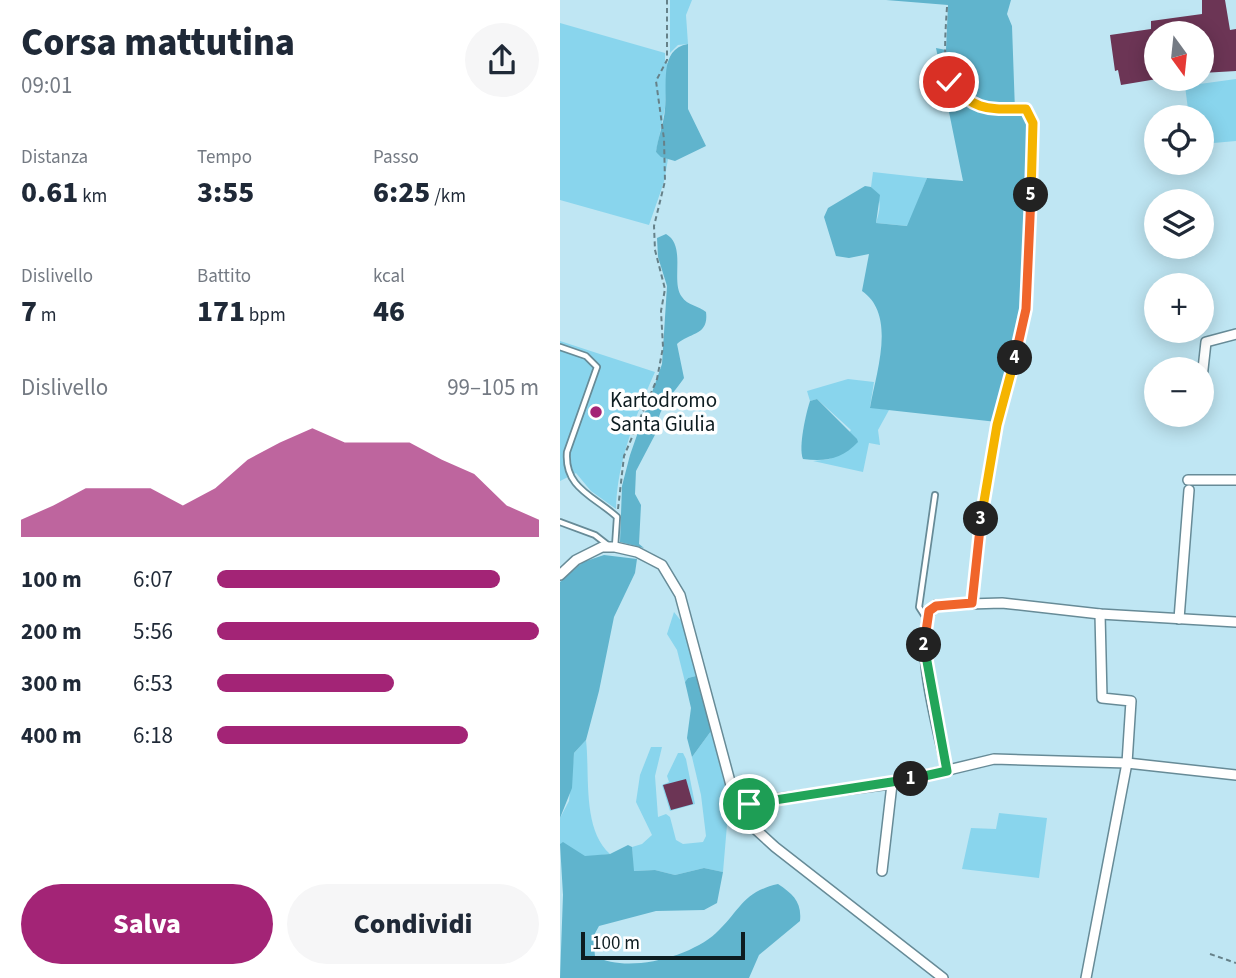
<!DOCTYPE html>
<html lang="it">
<meta charset="utf-8">
<style>
:root{--surface:#fff;--page:#f6f6f7;--text:#1f2937;--muted:#747a83;--accent:#a32476}
body{margin:0;font-family:"Source Sans 3",sans-serif;background:var(--page);color:var(--text);height:100vh;display:flex;flex-direction:column;font-size:26px;white-space:nowrap}
*{box-sizing:border-box;margin:0}
p{font-size:23px;color:var(--muted)}
.icon{flex:none;width:38px;height:38px;fill:none;stroke:currentColor;stroke-width:2;stroke-linecap:round;stroke-linejoin:round}
.map{position:relative;flex:1;overflow:hidden}
.details{display:flex;flex-direction:column;background:var(--surface);width:560px}
.details>*{flex:none}
.needle{width:46px;rotate:165deg}
.buttons{position:absolute;left:584px;top:21px;display:grid;gap:14px}
.buttons a{display:grid;place-items:center;width:70px;height:70px;border-radius:50%;background:var(--surface);box-shadow:0 4px 18px #0003;font-size:35px}
.scale{position:absolute;left:21px;bottom:18px;width:164px;box-sizing:border-box;padding-left:7px;border:4px solid #0d1c20;border-top:0;font-size:19px;line-height:24px;white-space:nowrap;color:#0d1c20;-webkit-text-stroke:5px #fff;paint-order:stroke}
.pin{position:absolute;display:grid;place-items:center;width:60px;height:60px;color:#fff;margin:-30px;border:4px solid #fff;border-radius:50%;box-shadow:0 2px 7px #0007}
.km{position:absolute;width:35px;height:35px;margin:-18px;border-radius:50%;background:#222;color:#fff;font-size:19px;line-height:35px;text-align:center}
.round{display:grid;place-items:center;flex:none;width:74px;height:74px;border-radius:37px;background:var(--page)}
.summary{display:flex;align-items:center;justify-content:space-between;height:119px;padding:0 21px}
h1{font-size:38px;font-weight:800;line-height:52px}
.stats{display:grid;grid-template-columns:repeat(3,1fr);gap:10px;height:119px;padding:7px 21px}
.stats div{display:grid;align-content:center}
.stats b{font-size:30px;font-weight:800}
.stats small{font-size:19px;font-weight:400}
.stats p{font-size:19px}
.chart{height:196px;padding:14px 21px}
.chart p{display:flex;justify-content:space-between}
.chart svg{width:100%;height:126px;margin-top:7px;fill:var(--accent);opacity:.7}
.button{display:flex;gap:14px;margin-top:auto;padding:14px 21px}
.button a{flex:1;height:80px;border-radius:42px;background:var(--accent);color:#fff;font-size:28px;font-weight:800;line-height:80px;text-align:center}
.button a+a{background:var(--page);color:var(--text)}
ul{padding:0 21px;list-style:none;font-size:23px}
li{display:grid;grid-template-columns:112px 84px 1fr;align-items:center;height:52px}
li i{height:18px;border-radius:9px;background:var(--accent)}
main{display:flex;flex:1;min-height:0}
.map>svg:first-child{display:block}
</style>
<main>
<section class="details">
<div class="summary"><div><h1>Corsa mattutina</h1><p>09:01</p></div><a class="round"><svg class="icon" aria-label="share" viewBox="0 0 24 24"><path d="M12 15V3M7 8l5-5 5 5M5 13v7h14v-7"/></svg></a></div>
<div class="stats">
<div><p>Distanza</p><b>0.61<small> km</small></b></div>
<div><p>Tempo</p><b>3:55</b></div>
<div><p>Passo</p><b>6:25<small> /km</small></b></div>
</div>
<div class="stats">
<div><p>Dislivello</p><b>7<small> m</small></b></div>
<div><p>Battito</p><b>171<small> bpm</small></b></div>
<div><p>kcal</p><b>46</b></div>
</div>
<div class="chart"><p><span>Dislivello</span>99–105 m</p>
<svg viewBox="0 0 160 44" preserveAspectRatio="none"><path d="M0 44V38L10 33L20 27L30 27L40 27L50 33L60 27L70 17L80 11L90 6L100 11L110 11L120 11L130 17L140 22L150 33L160 38V44z"/></svg>
</div>
<ul>
<li><b>100 m</b>6:07<i style="width:88%"></i></li>
<li><b>200 m</b>5:56<i style="width:100%"></i></li>
<li><b>300 m</b>6:53<i style="width:55%"></i></li>
<li><b>400 m</b>6:18<i style="width:78%"></i></li>
</ul>
<div class="button"><a>Salva</a><a>Condividi</a></div>
</section>
<div class="map">
<svg width="676" height="978" viewBox="0 0 676 978">
<rect width="100%" height="100%" fill="#bfe6f3"/>
<g fill="#89d5ed">
<polygon points="110,0 132,0 126,15 128,44 118,45 110,53"/>
<polygon points="0,23 105,53 105,62 108,63 105,108 96,152 108,159 104,182 89,225 0,200"/>
<polygon points="676,79 676,141 642,144 642,117 629,117 625,86"/>
<path d="M313,172L367,178L348,226L316,223C321,208 322,198 311,187Z"/>
<path d="M0,341L95,372C76,415 57,462 56,509L31,491L16,473L0,481Z"/>
<polygon points="288,379 314,382 310,407 329,410 318,430 320,445 309,443 303,472 253,461 270,459 291,430 257,399 250,401 247,391"/>
<polygon points="114,612 122,622 136,676 128,678 125,682 117,650 107,634"/>
<polygon points="151,731 169,801 163,872 144,868 115,875 95,870 73,871 72,847 82,844 92,835 76,802 80,775 91,747 102,747 95,776 98,817 106,814 110,817 116,840 123,844 143,842 146,836 141,795 132,757"/>
<path d="M26,740C30,775 22,829 50,854L25,857L3,843L0,844V818L9,801L14,753Z"/>
<polygon points="118,753 123,753 126,759 135,804 110,811 102,785 109,782 107,776"/>
<polygon points="439,813 487,818 479,878 402,869 411,828 436,829"/>
</g>
<g fill="#60b4cd">
<path d="M326,0H451L447,14L452,26L455,111H470L463,306L437,422L310,408C316,372 337,315 302,291L309,254L289,258L276,256L264,217L268,208L305,186L311,187L320,195L316,223L347,226L367,178L403,181L376,48L386,50L388,5Z"/>
<path d="M128,44V109L146,146L115,161L101,157L96,152C98,137 104,123 105,109C108,86 98,49 128,44Z"/>
<path d="M106,234C127,246 110,282 122,297C127,305 139,306 146,312C149,336 130,332 117,344L124,378C115,392 95,411 98,429L76,471L75,494L81,505L79,544L84,548L60,542L62,486L70,455L102,364L107,286L98,257L97,238Z"/>
<path d="M257,399L297,439L298,442C282,459 266,462 243,459C238,448 246,413 250,401Z"/>
<polygon points="44,555 77,559 75,573 54,617 39,691 26,740 14,753 12,788 0,818 0,582 23,562"/>
<polygon points="136,676 151,731 132,757 127,738 131,708 125,682 128,678"/>
<path d="M3,842L25,856L50,854L68,845L72,847L74,871L95,870L115,875L144,868L163,872L157,903L144,910L96,911L39,926L33,937L35,956C67,974 130,957 156,933C180,911 182,892 218,884C233,894 242,902 240,921L199,955L189,978H0L3,895L0,844Z"/>
</g>
<g fill="#6c3555">
<polygon points="642,0 665,0 670,30 676,29 676,71 642,73 642,33 597,33 597,79 561,85 558,70 555,71 550,35 591,29 591,21 642,14"/>
<polygon points="126,779 133,804 111,810 103,785"/>
</g>
<g fill="none" stroke-linecap="round" stroke-linejoin="round">
<g stroke="#678b97" stroke-width="8">
<g id="lane">
<path d="M0,347L26,356L37,367L7,452C4,488 34,496 57,517L55,547"/>
<polyline points="0,522 35,535 49,546"/>
<polyline points="412,603 424,494"/>
<polyline points="366,618 359,607 375,495"/>
</g>
</g>
<g stroke="#678b97" stroke-width="12">
<g id="street">
<polyline points="642,378 646,342 676,334"/>
<polyline points="628,480 676,480"/>
<polyline points="0,575 16,560 42,547 55,547 77,552 102,565 120,595 176,804 192,826 215,847 383,978"/>
<polyline points="619,619 629,490"/>
<path d="M387,770C380,737 348,627 376,605L442,603L540,614L676,622"/>
<polyline points="176,804 330,784 434,759 567,763 676,775"/>
<polyline points="322,871 332,784"/>
<polyline points="526,978 567,763 571,701 542,698 540,614"/>
</g>
</g>
<g stroke="#668189" stroke-width="2" stroke-dasharray="5 3.5" stroke-linecap="butt">
<path d="M387,7C382,82 381,109 466,109L473,123L466,309L425,485"/>
<polyline points="58,509 64,456 97,379 103,347 101,311 105,289 95,250 94,226 105,181 104,139 96,81 107,60 107,0"/>
<polyline points="650,954 676,963"/>
</g>
<use href="#lane" stroke="#fff" stroke-width="4.5"/>
<use href="#street" stroke="#fff" stroke-width="9"/>
</g>
<g fill="none" stroke-linecap="round" stroke-linejoin="round">
<g stroke="#fff" stroke-width="14">
<polyline id="split-1" points="189,804 351,779"/>
</g>
<g stroke="#fff" stroke-width="14">
<polyline id="split-2" points="351,779 387,771 364,645"/>
</g>
<g stroke="#fff" stroke-width="14">
<polyline id="split-3" points="364,645 369,611 376,606 412,603 421,519"/>
</g>
<g stroke="#fff" stroke-width="14">
<polyline id="split-4" points="421,519 437,425 455,358"/>
</g>
<g stroke="#fff" stroke-width="14">
<polyline id="split-5" points="455,358 466,309 471,195"/>
</g>
<g stroke="#fff" stroke-width="14">
<path id="split-6" d="M389,82C415,112 428,109 466,109L473,123L471,195"/>
</g>
<use href="#split-1" stroke="#22a559" stroke-width="9"/>
<use href="#split-2" stroke="#22a559" stroke-width="9"/>
<use href="#split-3" stroke="#f0652b" stroke-width="9"/>
<use href="#split-4" stroke="#f5b400" stroke-width="9"/>
<use href="#split-5" stroke="#f0652b" stroke-width="9"/>
<use href="#split-6" stroke="#f5b400" stroke-width="9"/>
</g>
<circle fill="#a32476" stroke="#fff" stroke-width="2.5" cx="36" cy="412" r="7"/>
<g text-anchor="middle" stroke-width="7" stroke-linejoin="round" paint-order="stroke">
<g font-size="21" fill="#0d1c20" stroke="#fff" text-anchor="start">
<text x="50" y="407">Kartodromo<tspan x="50" dy="24">Santa Giulia</tspan></text>
</g>
</g>
</svg>
<div class="buttons">
<a><svg class="needle" viewBox="-14 -14 28 28"><path d="M0-13l5 13h-10z" fill="#e53935"/><path d="M0 13l5-13h-10z" fill="#747a83"/></svg></a>
<a><svg class="icon" aria-label="locate" viewBox="0 0 24 24"><circle cx="12" cy="12" r="6"/><path d="M12 2v4M12 18v4M2 12h4M18 12h4"/></svg></a>
<a><svg class="icon" aria-label="layers" viewBox="0 0 24 24"><path d="M12 4l9 5-9 5-9-5zM3 14l9 5 9-5"/></svg></a>
<a>+</a>
<a>−</a>
</div>
<div class="scale">100 m</div>
<div class="pin" style="left:189px;top:804px;background:#1e9e55"><svg class="icon" aria-label="arrive" viewBox="0 0 24 24"><path d="M6 21V4h12l-3 4 3 4H6"/></svg></div>
<div class="pin" style="left:389px;top:82px;background:#d93025"><svg class="icon" aria-label="check" viewBox="0 0 24 24"><path d="M5 12l5 5 9-10"/></svg></div>
<b class="km" style="left:351px;top:779px">1</b>
<b class="km" style="left:364px;top:645px">2</b>
<b class="km" style="left:421px;top:519px">3</b>
<b class="km" style="left:455px;top:358px">4</b>
<b class="km" style="left:471px;top:195px">5</b>
</div>
</main>
